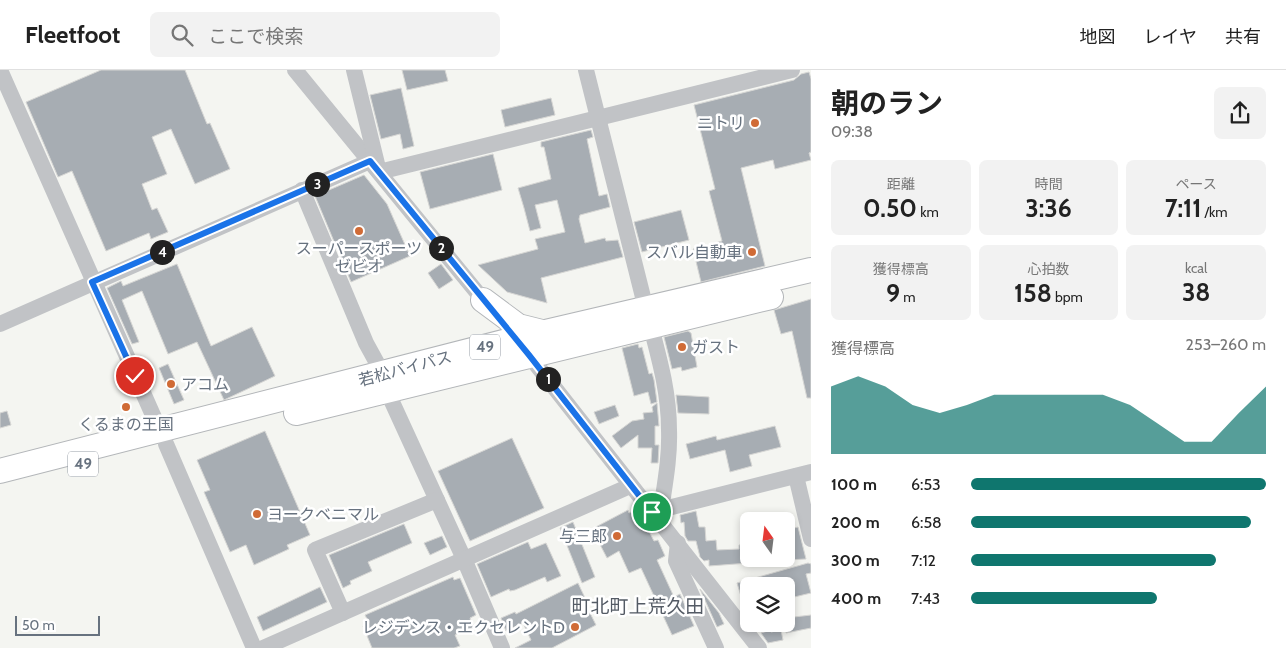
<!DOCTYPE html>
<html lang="ja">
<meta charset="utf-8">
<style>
:root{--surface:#fff;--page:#f2f2f2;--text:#222;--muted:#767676;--line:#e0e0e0;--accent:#0f766e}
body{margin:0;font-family:Cabin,"Noto Sans JP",sans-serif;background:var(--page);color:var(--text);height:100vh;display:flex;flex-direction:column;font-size:19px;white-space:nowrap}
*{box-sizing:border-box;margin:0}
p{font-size:16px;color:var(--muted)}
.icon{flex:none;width:28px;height:28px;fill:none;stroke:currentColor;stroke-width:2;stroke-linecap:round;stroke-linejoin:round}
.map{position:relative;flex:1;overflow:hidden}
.panel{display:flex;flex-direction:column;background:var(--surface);width:475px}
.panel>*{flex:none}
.needle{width:32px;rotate:346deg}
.tools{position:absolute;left:740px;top:442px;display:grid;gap:10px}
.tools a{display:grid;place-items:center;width:55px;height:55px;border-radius:8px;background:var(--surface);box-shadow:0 2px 8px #0003;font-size:25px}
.scale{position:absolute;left:15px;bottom:12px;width:85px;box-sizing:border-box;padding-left:5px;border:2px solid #67727f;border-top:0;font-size:14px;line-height:18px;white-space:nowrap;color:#67727f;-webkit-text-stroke:4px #fff;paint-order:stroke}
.pin{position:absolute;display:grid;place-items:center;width:42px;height:42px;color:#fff;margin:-21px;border:2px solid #fff;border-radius:50%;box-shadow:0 1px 5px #0007}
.km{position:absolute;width:25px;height:25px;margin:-12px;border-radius:50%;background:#222;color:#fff;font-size:14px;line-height:25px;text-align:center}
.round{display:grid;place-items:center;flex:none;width:52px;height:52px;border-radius:8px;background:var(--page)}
.headline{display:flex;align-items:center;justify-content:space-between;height:85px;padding:0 20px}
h1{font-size:28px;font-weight:700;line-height:38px}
.metrics{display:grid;grid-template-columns:repeat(3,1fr);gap:8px;height:85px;padding:5px 20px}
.metrics div{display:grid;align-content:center;border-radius:8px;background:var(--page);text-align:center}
.metrics b{font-size:25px;font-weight:700}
.metrics small{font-size:14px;font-weight:400}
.metrics p{font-size:14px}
.chart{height:140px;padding:10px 20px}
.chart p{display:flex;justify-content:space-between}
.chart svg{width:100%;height:90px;margin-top:5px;fill:var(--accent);opacity:.7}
ul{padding:0 20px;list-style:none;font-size:16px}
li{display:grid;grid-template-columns:80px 60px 1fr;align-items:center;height:38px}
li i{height:12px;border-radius:6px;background:var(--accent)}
header{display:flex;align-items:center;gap:30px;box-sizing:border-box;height:70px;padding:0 25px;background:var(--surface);border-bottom:1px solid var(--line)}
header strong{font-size:24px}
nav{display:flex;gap:28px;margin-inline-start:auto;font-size:18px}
.search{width:350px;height:45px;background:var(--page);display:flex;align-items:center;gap:12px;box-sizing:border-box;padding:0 18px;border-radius:8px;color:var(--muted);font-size:19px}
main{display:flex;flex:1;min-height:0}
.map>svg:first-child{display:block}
</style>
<header>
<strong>Fleetfoot</strong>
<div class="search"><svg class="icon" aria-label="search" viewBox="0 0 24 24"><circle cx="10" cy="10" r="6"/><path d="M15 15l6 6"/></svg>ここで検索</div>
<nav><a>地図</a><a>レイヤ</a><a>共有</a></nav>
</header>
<main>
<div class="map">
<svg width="811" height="578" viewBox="0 0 811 578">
<rect width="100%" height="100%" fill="#f4f5f1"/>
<g fill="#a7adb3" stroke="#d6d6d4">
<polygon points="101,0 185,0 207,54 210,53 230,99 195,114 171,59 152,67 167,104 142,114 152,140 157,138 168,162 151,169 149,163 106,181 72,101 58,107 26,32"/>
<polygon points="402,0 445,0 448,11 407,20"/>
<polygon points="809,2 811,9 811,82 809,83 811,90 775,99 773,90 741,98 765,196 701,212 693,179 722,171 709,121 715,119 694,35 794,10 801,4"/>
<polygon points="401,18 414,76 403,79 400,64 381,69 370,25"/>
<polygon points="551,28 555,45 505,57 501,40"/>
<polygon points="591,60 593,67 587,69 599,126 607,124 610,137 580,145 579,149 585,173 605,168 606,171 618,170 623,187 541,208 547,233 507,222 478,195 538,179 535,169 565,162 557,130 535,135 541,158 530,161 524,138 518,118 551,109 544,77 541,77 541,72"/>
<polygon points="493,84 502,120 430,139 420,102"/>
<polygon points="364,105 387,134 410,186 351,212 315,126"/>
<polygon points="681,140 689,170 642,182 634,152"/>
<polygon points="177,194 211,276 252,257 275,306 224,330 197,272 168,284 142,221 122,230 139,272 132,274 107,218 121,211 123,216"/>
<polygon points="441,194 453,210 439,219 428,203"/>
<polygon points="811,229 811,328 807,328 792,261 781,264 774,240"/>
<polygon points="688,261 691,263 697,297 682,301 681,297 672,299 664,267"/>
<polygon points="638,274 639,278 642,277 649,304 652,303 654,310 657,332 651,334 648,322 634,326 622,278"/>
<polygon points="168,294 184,330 174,334 159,298"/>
<polygon points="676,325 709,327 709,344 678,343"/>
<polygon points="657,333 659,356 655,356 655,375 659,375 658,393 651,393 652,378 638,378 638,365 621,378 612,366 632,351 644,349 643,343 653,342 652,337"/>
<polygon points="615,335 619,346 599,354 594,342"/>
<polygon points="7,341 11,355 0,358 0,343"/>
<polygon points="775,356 781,377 749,385 752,396 730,402 725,380 690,389 686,374 716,366 717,370"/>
<polygon points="265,361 310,465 287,475 289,479 254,495 246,475 230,482 204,422 210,420 197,390"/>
<polygon points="512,368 544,438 470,471 438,401"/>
<polygon points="637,439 654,471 658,470 665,486 657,490 674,527 680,524 694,556 672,565 641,498 629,503 619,481 607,488 592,459 628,440 629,443"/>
<polygon points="696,441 699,457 705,457 706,471 716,470 717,480 739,479 739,475 749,474 749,493 709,496 709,490 704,491 700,487 696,471 688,471 685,466 684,452 681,453 680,445"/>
<polygon points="573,452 595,507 582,513 560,458"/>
<polygon points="404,454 412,473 368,492 372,501 350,511 351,514 343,518 329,485"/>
<polygon points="798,457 806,489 786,490 786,460"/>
<polygon points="442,466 447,477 430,485 424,473"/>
<polygon points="528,472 531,479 546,473 561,506 547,512 545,507 515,520 510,521 509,519 491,527 477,494"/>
<polygon points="808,493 811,494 811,503 806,504 811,523 786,529 786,516 749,516 749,546 747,546 737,513"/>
<polygon points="453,507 454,510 460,508 476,545 470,548 474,557 455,565 460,576 454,578 372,578 363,556 369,553 365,545"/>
<polygon points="578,513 586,530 584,531 596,555 552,578 515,578 531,570 523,553 506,561 501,548 515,542 516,544"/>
<polygon points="320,517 327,532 263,561 257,547"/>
<polygon points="700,519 719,543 724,554 717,557"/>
<polygon points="786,530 789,530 794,547 811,545 811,558 786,563"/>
<polygon points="771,560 771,562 781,560 783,570 768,573 761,563"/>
</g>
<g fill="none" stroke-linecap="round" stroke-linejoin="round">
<g stroke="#b3b6b9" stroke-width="26">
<g id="highway">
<polyline points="483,230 518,256 542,262"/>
<polyline points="296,343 771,227"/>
<polyline points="0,401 515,269 811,200"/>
</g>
</g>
<g stroke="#c1c3c6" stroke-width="16">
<polyline points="0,0 160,361"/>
<polyline points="295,0 489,237"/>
<polyline points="354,0 379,102 792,0"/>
<polyline points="586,0 646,239"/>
<polyline points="302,120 366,273 383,304"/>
<polyline points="0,254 370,91"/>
<path d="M651,257C660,291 669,324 669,360C670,387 665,413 661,440"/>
<polyline points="524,279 759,578"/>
<polyline points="387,321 464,489 502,578"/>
<polyline points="166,374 254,578"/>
<polyline points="796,406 811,469"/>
<polyline points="652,442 811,402"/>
<polyline points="678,473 676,491 716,578"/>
<polyline points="343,543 315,480 437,430"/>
<polyline points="263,578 630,416"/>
</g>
<use href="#highway" stroke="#fff" stroke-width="24"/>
</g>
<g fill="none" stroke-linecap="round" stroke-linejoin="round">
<g stroke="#fff" stroke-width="10">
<polyline id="route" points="135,306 92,212 370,91 529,285 652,442"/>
</g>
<use href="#route" stroke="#1a73e8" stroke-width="6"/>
</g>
<g fill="#d06b36" stroke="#fff" stroke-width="2">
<circle cx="755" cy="53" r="5"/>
<circle cx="359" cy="161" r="5"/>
<circle cx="752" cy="182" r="5"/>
<circle cx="682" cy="277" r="5"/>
<circle cx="171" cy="314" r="5"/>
<circle cx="126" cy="337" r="5"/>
<circle cx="257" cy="444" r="5"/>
<circle cx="617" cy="466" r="5"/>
<circle cx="575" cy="557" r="5"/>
</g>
<g text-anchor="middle" stroke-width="5" stroke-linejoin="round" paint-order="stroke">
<g fill="#fff" stroke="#959ca5" stroke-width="1">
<rect x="470" y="264.5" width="30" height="25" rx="4"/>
<rect x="68" y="381.5" width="30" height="25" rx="4"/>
</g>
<g font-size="15" font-weight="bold" fill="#67727f">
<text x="485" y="282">49</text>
<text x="83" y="399">49</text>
</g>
<g font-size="16" fill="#67727f" stroke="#fff" text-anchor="end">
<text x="745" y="59">ニトリ</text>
<text x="359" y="184" text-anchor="middle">スーパースポーツ<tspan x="359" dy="18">ゼビオ</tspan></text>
<text x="742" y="188">スバル自動車</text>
<text x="692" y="283" text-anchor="start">ガスト</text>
<text x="181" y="320" text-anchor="start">アコム</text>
<text x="126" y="360" text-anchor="middle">くるまの王国</text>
<text x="267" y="450" text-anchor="start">ヨークベニマル</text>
<text x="607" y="472">与三郎</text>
<text x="565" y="563">レジデンス・エクセレントD</text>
</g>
<g font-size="16" fill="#67727f" stroke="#fff">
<text transform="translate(405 298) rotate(-15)" y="6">若松バイパス</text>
</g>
<g font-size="19" fill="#545b65" stroke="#fff">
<text x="638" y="543">町北町上荒久田</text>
</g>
</g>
</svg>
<div class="tools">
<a><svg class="needle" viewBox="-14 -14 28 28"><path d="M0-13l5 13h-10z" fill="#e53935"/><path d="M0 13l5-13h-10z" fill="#767676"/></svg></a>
<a><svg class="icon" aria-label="layers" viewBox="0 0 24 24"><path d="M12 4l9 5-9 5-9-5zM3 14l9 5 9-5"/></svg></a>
</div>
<div class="scale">50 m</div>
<div class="pin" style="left:652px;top:442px;background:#1e9e55"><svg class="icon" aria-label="arrive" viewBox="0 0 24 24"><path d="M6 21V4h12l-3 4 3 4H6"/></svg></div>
<div class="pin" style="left:135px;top:306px;background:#d93025"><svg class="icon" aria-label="check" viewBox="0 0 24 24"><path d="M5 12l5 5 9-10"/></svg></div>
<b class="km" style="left:548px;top:309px">1</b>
<b class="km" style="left:441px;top:178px">2</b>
<b class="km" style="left:317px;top:114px">3</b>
<b class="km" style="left:162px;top:182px">4</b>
</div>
<section class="panel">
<div class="headline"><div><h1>朝のラン</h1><p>09:38</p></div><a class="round"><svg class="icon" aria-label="share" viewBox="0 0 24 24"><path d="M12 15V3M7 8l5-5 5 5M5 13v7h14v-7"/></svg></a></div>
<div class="metrics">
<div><p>距離</p><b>0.50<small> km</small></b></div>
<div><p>時間</p><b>3:36</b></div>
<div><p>ペース</p><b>7:11<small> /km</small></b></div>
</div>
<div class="metrics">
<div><p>獲得標高</p><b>9<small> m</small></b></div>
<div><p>心拍数</p><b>158<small> bpm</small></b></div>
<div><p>kcal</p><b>38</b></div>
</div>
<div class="chart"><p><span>獲得標高</span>253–260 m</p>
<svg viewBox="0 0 160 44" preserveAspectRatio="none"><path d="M0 44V11L10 6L20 11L30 20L40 24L50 20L60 15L70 15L80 15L90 15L100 15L110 20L120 29L130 38L140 38L150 24L160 11V44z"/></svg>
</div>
<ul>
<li><b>100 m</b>6:53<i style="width:100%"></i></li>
<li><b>200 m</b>6:58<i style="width:95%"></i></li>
<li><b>300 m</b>7:12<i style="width:83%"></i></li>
<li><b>400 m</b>7:43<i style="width:63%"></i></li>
</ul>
</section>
</main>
